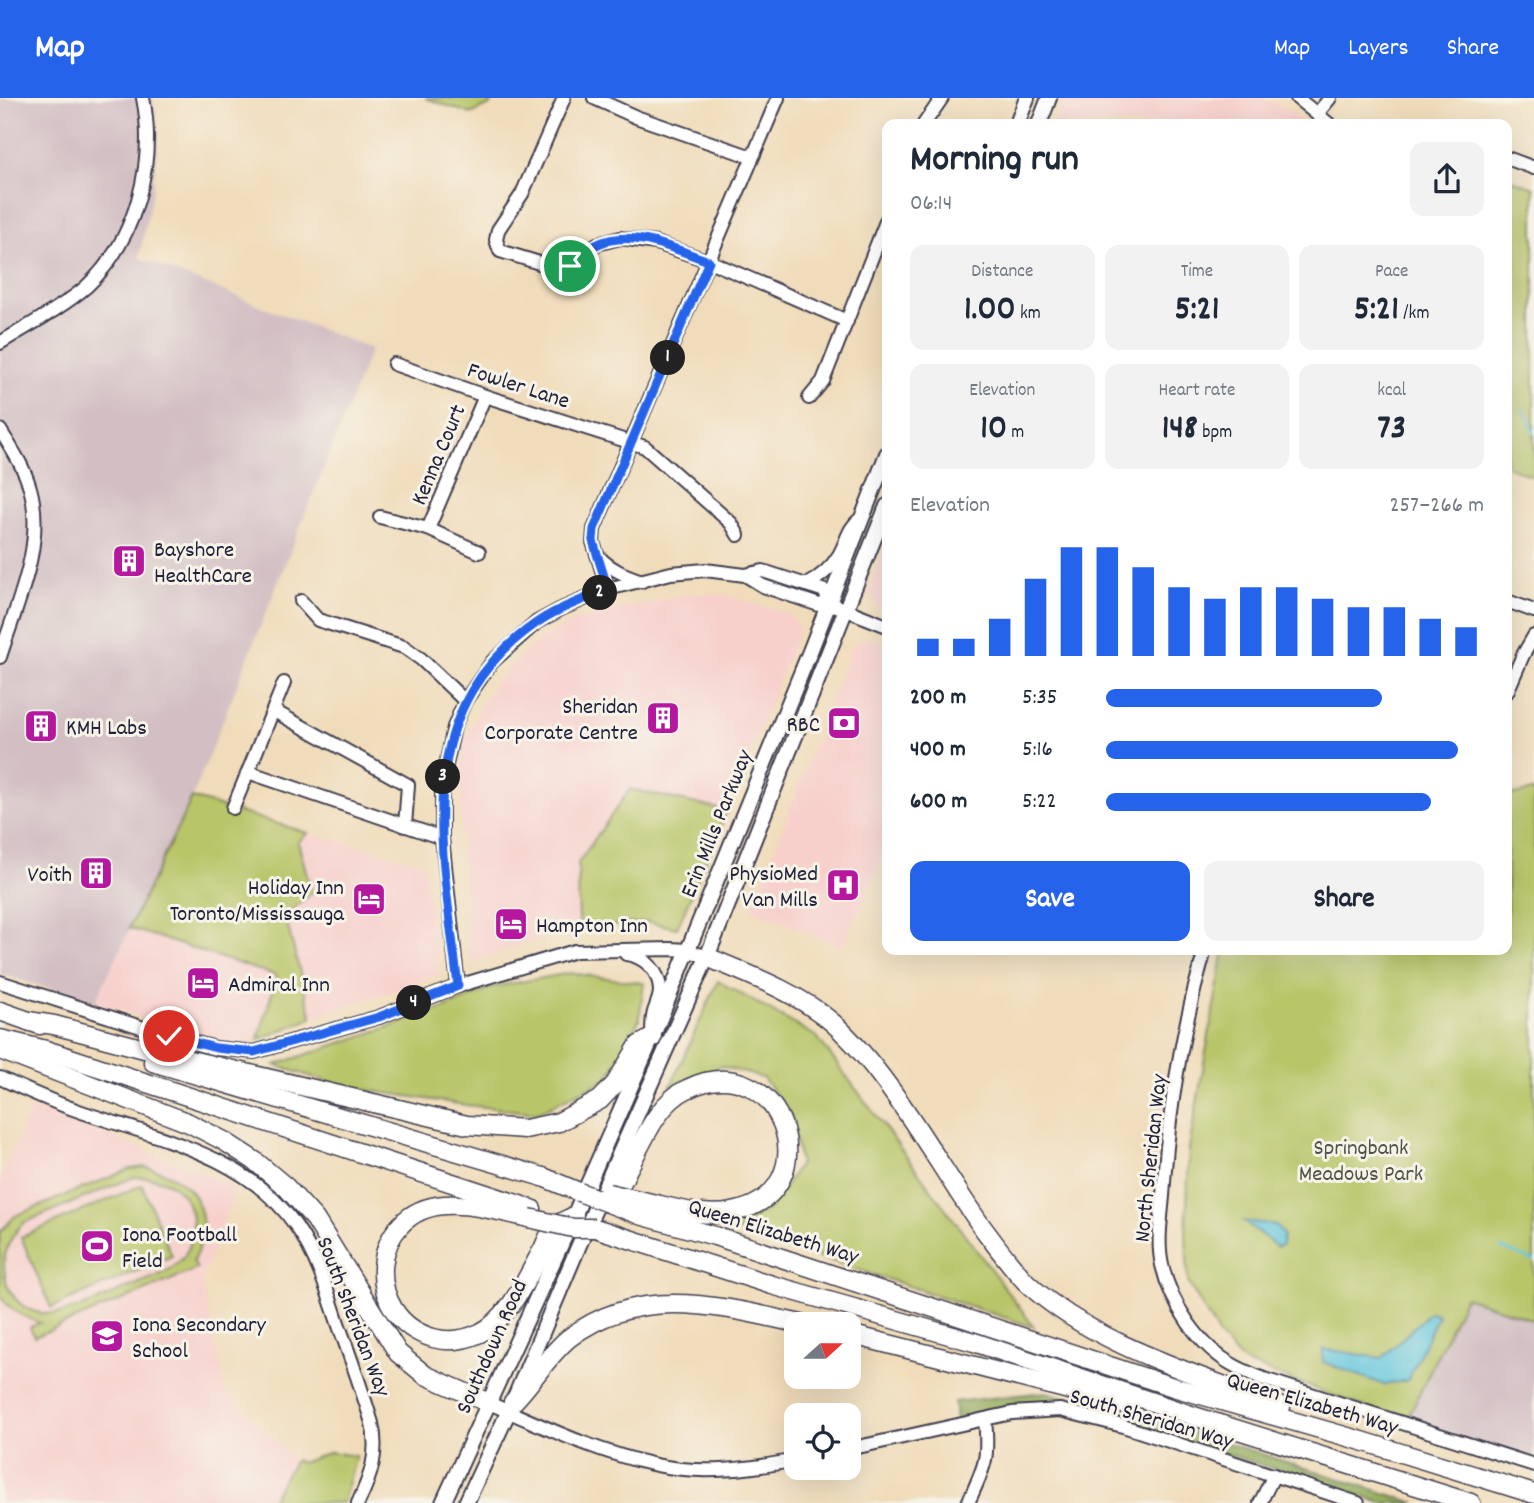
<!DOCTYPE html>
<meta charset="utf-8">
<style>
:root{--surface:#fff;--page:#f2f2f3;--text:#1f2937;--muted:#747a83;--accent:#2563eb}
body{margin:0;font-family:Dekko,sans-serif;background:var(--page);color:var(--text);height:100vh;display:flex;flex-direction:column;font-size:26px;white-space:nowrap}
*{box-sizing:border-box;margin:0}
p{font-size:23px;color:var(--muted)}
.icon{flex:none;width:38px;height:38px;fill:none;stroke:currentColor;stroke-width:2;stroke-linecap:round;stroke-linejoin:round}
.map{position:relative;flex:1;overflow:hidden}
.panel{position:absolute;left:882px;top:21px;width:630px;height:836px;display:flex;flex-direction:column;background:var(--surface);border-radius:14px;box-shadow:0 7px 28px #0002}
.panel>*{flex:none}
.needle{width:46px;rotate:69deg}
.controls{position:absolute;left:784px;top:1214px;display:grid;gap:14px}
.controls a{display:grid;place-items:center;width:77px;height:77px;border-radius:14px;background:var(--surface);box-shadow:0 7px 28px #0002;font-size:35px}
.pin{position:absolute;display:grid;place-items:center;width:60px;height:60px;color:#fff;margin:-30px;border:4px solid #fff;border-radius:50%;box-shadow:0 2px 7px #0007}
.km{position:absolute;width:35px;height:35px;margin:-18px;border-radius:50%;background:#222;color:#fff;font-size:19px;line-height:35px;text-align:center}
.round{display:grid;place-items:center;flex:none;width:74px;height:74px;border-radius:14px;background:var(--page)}
.summary{display:flex;align-items:center;justify-content:space-between;height:119px;padding:0 28px}
h1{font-size:38px;font-weight:700;line-height:52px}
.stats{display:grid;grid-template-columns:repeat(3,1fr);gap:10px;height:119px;padding:7px 28px}
.stats div{display:grid;align-content:center;border-radius:14px;background:var(--page);text-align:center}
.stats b{font-size:35px;font-weight:700}
.stats small{font-size:19px;font-weight:400}
.stats p{font-size:19px}
.chart{height:196px;padding:14px 28px}
.chart p{display:flex;justify-content:space-between}
.chart svg{width:100%;height:126px;margin-top:7px;stroke:var(--accent);stroke-width:6}
.button{display:flex;gap:14px;margin-top:auto;padding:14px 28px}
.button a{flex:1;height:80px;border-radius:14px;background:var(--accent);color:#fff;font-size:28px;font-weight:700;line-height:80px;text-align:center}
.button a+a{background:var(--page);color:var(--text)}
ul{padding:0 28px;list-style:none;font-size:23px}
li{display:grid;grid-template-columns:112px 84px 1fr;align-items:center;height:52px}
li i{height:18px;border-radius:9px;background:var(--accent)}
header{display:flex;align-items:center;gap:42px;box-sizing:border-box;height:98px;padding:0 35px;background:var(--accent);color:#fff}
header strong{font-size:33px}
nav{display:flex;gap:38px;margin-inline-start:auto;font-size:24px}
.map>svg:first-child{display:block}
</style>
<header>
<strong>Map</strong>
<nav><a>Map</a><a>Layers</a><a>Share</a></nav>
</header>
<div class="map">
<svg width="1534" height="1405" viewBox="0 0 1534 1405">
<rect width="100%" height="100%" fill="#f7f3e8"/>
<filter id="ink" filterUnits="userSpaceOnUse"><feTurbulence type="fractalNoise" baseFrequency=".0143" numOctaves="2"/><feDisplacementMap in="SourceGraphic" scale="14" xChannelSelector="R" yChannelSelector="G"/><feConvolveMatrix kernelMatrix="1 2 1 2 8 2 1 2 1" color-interpolation-filters="sRGB"/></filter>
<filter id="wash" filterUnits="userSpaceOnUse"><feTurbulence type="fractalNoise" baseFrequency=".00686" numOctaves="4" result="noise"/><feDisplacementMap in="SourceGraphic" scale="28" xChannelSelector="R" yChannelSelector="G"/><feGaussianBlur stdDeviation="1.57" result="paint"/><feColorMatrix in="noise" values="0 0 0 0 0 0 0 0 0 0 0 0 0 0 0 0 0 1.4 0 .05"/><feComposite in="paint" operator="in"/></filter>
<g filter="url(#wash)">
<rect width="100%" height="100%" fill="#f0dcba"/>
<g fill="#f7d0cc">
<polygon points="1064,0 1262,0 1292,13 1305,26 1054,26"/>
<polygon points="887,441 887,515 879,511 868,494"/>
<polygon points="694,495 723,497 790,516 799,532 727,713 630,691 578,765 579,831 544,839 474,864 469,861 461,739 460,684 464,646 482,605 497,582 524,555 544,539 574,523 608,513"/>
<polygon points="870,540 887,545 887,751 842,849 752,811 851,550 862,541"/>
<polygon points="308,735 423,765 439,877 312,920 285,818 312,795 298,744"/>
<polygon points="129,830 277,878 258,942 223,946 95,904"/>
<polygon points="31,1008 86,1028 236,1089 202,1182 225,1293 295,1362 269,1405 0,1405 0,1081"/>
</g>
<g fill="#d2bec3">
<polygon points="0,0 153,0 159,38 152,96 139,160 371,251 192,700 95,904 0,876"/>
<polygon points="1465,1199 1534,1222 1534,1368 1406,1324"/>
</g>
<g fill="#b8c567" stroke="#6d7451" stroke-width="2" fill-rule="evenodd">
<polygon points="425,0 494,0 490,7 471,16"/>
<polygon points="1507,80 1534,90 1534,379 1507,368"/>
<polygon points="630,691 727,713 677,830 648,824 579,831 578,765"/>
<polygon points="1534,693 1534,1222 1465,1199 1406,1324 1243,1264 1220,1239 1188,1184 1186,1135 1189,1050 1224,852 1507,852 1507,698"/>
<polygon points="192,700 308,735 298,744 312,795 285,818 312,920 258,942 277,878 129,830"/>
<polygon points="570,875 644,885 639,922 608,980 537,1015 466,1007 341,988 275,967 445,910 493,889"/>
<polygon points="718,883 817,939 1034,1229 730,1130 770,1110 800,1066 791,1016 763,980 721,968 670,989"/>
<path d="M144,1069C194,1077 217,1117 193,1163L197,1171L34,1239L30,1229L40,1225C27,1220 5,1211 0,1196C0,1187 0,1145 0,1134L15,1118L130,1071ZM134,1079C147,1079 159,1080 170,1086C197,1101 200,1145 178,1165C164,1178 142,1183 125,1191C88,1206 31,1240 7,1187C0,1162 6,1144 23,1125Z"/>
<polygon points="142,1087 172,1158 51,1210 21,1139"/>
<polygon points="330,1354 356,1358 343,1405 269,1405 295,1362 301,1365"/>
</g>
<polygon fill="#92aa5c" stroke="#5a664c" stroke-width="2" points="1046,1294 1173,1328 1416,1405 1382,1405 1091,1313 1065,1308 1031,1307 956,1322 954,1304"/>
<g fill="#5fc5dc" stroke="#40748c" stroke-width="2">
<polygon points="1244,1123 1275,1127 1283,1136 1282,1147 1277,1149"/>
<polygon points="1430,1214 1438,1217 1408,1282 1384,1287 1323,1264 1323,1251 1382,1260"/>
</g>
<g fill="none" stroke-linecap="round" stroke-linejoin="round">
<g stroke="#5fc5dc" stroke-width="2.5">
<polyline points="1523,310 1534,334"/>
<polyline points="1501,1150 1534,1163"/>
</g>
</g>
</g>
<g filter="url(#ink)">
<g fill="none" stroke-linecap="round" stroke-linejoin="round">
<g stroke="#413e4e" stroke-width="16">
<g id="minor">
<polyline points="564,0 522,96 498,132 496,142 500,153 559,171 570,168 597,146 620,140 656,145 709,163 847,223"/>
<polyline points="594,0 636,19 752,59"/>
<polyline points="1297,0 1329,26"/>
<polyline points="1317,16 1330,0"/>
<polyline points="924,26 942,0"/>
<polyline points="1507,60 1534,70"/>
<path d="M0,245C29,227 60,211 86,189C136,143 156,65 143,0"/>
<polyline points="394,266 485,298 645,349 731,425 738,437"/>
<polyline points="809,300 823,283 887,121"/>
<path d="M0,332C12,351 24,369 30,390C46,446 16,507 0,559"/>
<polyline points="380,419 428,431 479,454"/>
<polyline points="428,431 485,298"/>
<path d="M598,458C611,472 625,477 642,483"/>
<polyline points="745,477 763,473 825,493 829,505"/>
<path d="M806,487C819,480 832,469 839,457C847,443 848,430 861,420"/>
<polyline points="608,491 593,444 594,431 778,0"/>
<polyline points="301,503 318,522 404,549 421,561 465,603"/>
<polyline points="1507,503 1534,513"/>
<polyline points="829,505 887,528"/>
<polyline points="284,585 248,674 442,740"/>
<polyline points="1507,594 1523,557 1534,538"/>
<polyline points="274,613 408,687 405,728"/>
<polyline points="233,710 248,674"/>
<path d="M1205,852C1182,931 1168,1016 1163,1098C1161,1121 1157,1145 1162,1167C1171,1206 1199,1249 1235,1268C1244,1273 1254,1277 1264,1281L1534,1367"/>
<path d="M626,856C644,858 660,873 660,893C660,900 656,907 654,914C652,921 652,929 652,936"/>
<polyline points="0,884 169,938 216,950 254,954 379,919 458,888 575,853 671,851 687,852 707,859"/>
<polyline points="458,888 442,740 442,686 454,629 465,603 492,564 537,524 561,511 608,491 671,475 705,472 745,477 763,488 819,507 829,505"/>
<path d="M0,980C26,992 52,1004 79,1013C154,1039 248,1057 296,1128C316,1157 327,1191 338,1225C350,1258 362,1292 372,1325C379,1355 371,1378 358,1405"/>
<path d="M489,1305C542,1328 599,1355 656,1367C702,1377 750,1371 796,1362"/>
<polyline points="849,1351 1012,1315 1060,1312 1123,1328 1358,1405"/>
<path d="M968,1405C985,1367 989,1363 985,1321"/>
<polyline points="1260,1405 1274,1377"/>
</g>
</g>
<g stroke="#413e4e" stroke-width="18">
<g id="major">
<polyline points="1017,26 1027,0"/>
<polyline points="1039,26 1049,0"/>
<polyline points="443,1405 574,1118 652,940 811,551 887,356"/>
<polyline points="466,1405 513,1304 579,1147 707,859 887,408"/>
</g>
</g>
<g stroke="#413e4e" stroke-width="21">
<g id="highway">
<path d="M707,859C750,877 797,894 833,925C890,976 935,1062 980,1126C995,1146 1009,1166 1026,1184C1091,1246 1199,1277 1281,1309"/>
<polyline points="0,913 40,927"/>
<polyline points="28,923 54,927 156,954 467,1027 525,1031 559,1024 600,1002 615,986 639,947 652,940"/>
<polyline points="0,941 46,952 532,1111"/>
<polyline points="0,952 189,1025 224,1043 255,1063 286,1089 315,1121 398,1255 425,1277 489,1305"/>
<polyline points="153,964 543,1079 579,1094"/>
<path d="M602,1104C606,1101 611,1098 615,1094C621,1089 624,1079 628,1071C643,1044 657,1005 687,991C782,944 833,1096 732,1114C702,1120 671,1109 643,1103"/>
<polyline points="640,1117 715,1138 1173,1289 1362,1343 1534,1396"/>
<path d="M529,1120C502,1114 472,1105 445,1107C368,1112 361,1220 433,1240C448,1244 465,1242 480,1235C510,1220 527,1179 543,1151C546,1144 550,1133 556,1128C560,1124 569,1121 574,1118"/>
<polyline points="595,1130 772,1187 974,1244 1197,1319 1471,1405"/>
<polyline points="849,1236 1128,1307"/>
<path d="M513,1304C533,1284 547,1258 569,1240C641,1184 726,1210 806,1227"/>
</g>
</g>
<use href="#minor" stroke="#fff" stroke-width="12"/>
<use href="#major" stroke="#fff" stroke-width="14"/>
<use href="#highway" stroke="#fff" stroke-width="18"/>
<g stroke="#413e4e" stroke-width="21" stroke-linecap="butt">
<g id="highway-bridge">
<polyline points="579,1094 640,1117"/>
<polyline points="608,1095 643,1103"/>
<polyline points="529,1120 573,1130 595,1130"/>
</g>
</g>
<use href="#highway-bridge" stroke="#fff" stroke-width="18"/>
</g>
</g>
<g fill="none" stroke-linecap="round" stroke-linejoin="round" filter="url(#ink)">
<g stroke="#fff" stroke-width="14">
<path id="route" d="M169,938L216,950L254,954L379,919L458,888C443,754 407,616 535,526C557,510 584,502 608,491L593,443L594,431L709,163C676,152 631,129 596,147C587,152 578,161 570,168"/>
</g>
<use href="#route" stroke="#2563eb" stroke-width="9"/>
</g>
<defs>
<g id="building-square" transform="scale(1.75)"><rect x="-9" y="-9" width="18" height="18" rx="4" fill="#b5179e" stroke="#f7f3e8"/><path d="M-4-6H4V6H1V3H-1V6H-4ZM-2.5-4.3h1.7v1.8h-1.7ZM.8-4.3h1.7v1.8H.8ZM-2.5-1h1.7V.8h-1.7ZM.8-1h1.7V.8H.8Z" fill="#fff"/></g>
<g id="bank-square" transform="scale(1.75)"><rect x="-9" y="-9" width="18" height="18" rx="4" fill="#b5179e" stroke="#f7f3e8"/><path d="M-6-4H6V4H-6ZM0-2.3a2.3 2.3 0 1 0 0 4.6a2.3 2.3 0 1 0 0-4.6Z" fill="#fff"/></g>
<g id="hospital-square" transform="scale(1.75)"><rect x="-9" y="-9" width="18" height="18" rx="4" fill="#b5179e" stroke="#f7f3e8"/><path d="M-5-5h3v3.5h4V-5h3V5h-3V1.5h-4V5h-3Z" fill="#fff"/></g>
<g id="hotel-square" transform="scale(1.75)"><rect x="-9" y="-9" width="18" height="18" rx="4" fill="#b5179e" stroke="#f7f3e8"/><path d="M-6-4.5h1.5V1H6V5H4.5V3h-9V5H-6ZM-4 0a1.8 1.8 0 1 1 3.6 0ZM.5 0V-2.5h3Q6-2.5 6 0Z" fill="#fff"/></g>
<g id="stadium-square" transform="scale(1.75)"><rect x="-9" y="-9" width="18" height="18" rx="4" fill="#b5179e" stroke="#f7f3e8"/><path d="M0-5a6.5 5 0 1 0 0 10a6.5 5 0 1 0 0-10ZM-3.5-1.8h7v3.6h-7Z" fill="#fff"/></g>
<g id="school-square" transform="scale(1.75)"><rect x="-9" y="-9" width="18" height="18" rx="4" fill="#b5179e" stroke="#f7f3e8"/><path d="M0-5L7-2L0 1L-7-2ZM-4 1L0 2.5L4 1V4Q0 6-4 4Z" fill="#fff"/></g>
</defs>
<g fill-rule="evenodd">
<use href="#building-square" x="129" y="463"/>
<use href="#building-square" x="663" y="620"/>
<use href="#bank-square" x="844" y="625"/>
<use href="#building-square" x="41" y="628"/>
<use href="#building-square" x="96" y="775"/>
<use href="#hospital-square" x="843" y="787"/>
<use href="#hotel-square" x="369" y="801"/>
<use href="#hotel-square" x="511" y="826"/>
<use href="#hotel-square" x="203" y="885"/>
<use href="#stadium-square" x="97" y="1148"/>
<use href="#school-square" x="107" y="1238"/>
</g>
<g text-anchor="middle" stroke-width="6" stroke-linejoin="round" paint-order="stroke">
<g font-size="23" fill="#22223b" stroke="#f7f3e8">
<text transform="translate(519 286) rotate(18)" y="8">Fowler Lane</text>
<text transform="translate(437 356) rotate(-67)" y="8">Kenna Court</text>
<text transform="translate(715 725) rotate(-68)" y="8">Erin Mills Parkway</text>
<text transform="translate(1149 1060) rotate(-84)" y="8">North Sheridan Way</text>
<text transform="translate(774 1132) rotate(17)" y="8">Queen Elizabeth Way</text>
<text transform="translate(355 1218) rotate(69)" y="8">South Sheridan Way</text>
<text transform="translate(490 1248) rotate(-66)" y="8">Southdown Road</text>
<text transform="translate(1313 1304) rotate(16)" y="8">Queen Elizabeth Way</text>
<text transform="translate(1152 1319) rotate(16)" y="8">South Sheridan Way</text>
</g>
<g font-size="23" fill="#22223b" stroke="#f7f3e8" text-anchor="start">
<text x="154" y="458">Bayshore<tspan x="154" dy="26">HealthCare</tspan></text>
<text x="638" y="615" text-anchor="end">Sheridan<tspan x="638" dy="26">Corporate Centre</tspan></text>
<text x="820" y="633" text-anchor="end">RBC</text>
<text x="66" y="636">KMH Labs</text>
<text x="818" y="782" text-anchor="end">PhysioMed<tspan x="818" dy="26">Van Mills</tspan></text>
<text x="72" y="783" text-anchor="end">Voith</text>
<text x="344" y="796" text-anchor="end">Holiday Inn<tspan x="344" dy="26">Toronto/Mississauga</tspan></text>
<text x="536" y="834">Hampton Inn</text>
<text x="228" y="893">Admiral Inn</text>
<text x="122" y="1143">Iona Football<tspan x="122" dy="26">Field</tspan></text>
<text x="132" y="1233">Iona Secondary<tspan x="132" dy="26">School</tspan></text>
</g>
<g font-size="23" fill="#4f5348" stroke="#f7f3e8">
<text x="1361" y="1056">Springbank<tspan x="1361" dy="26">Meadows Park</tspan></text>
</g>
</g>
</svg>
<div class="controls">
<a><svg class="needle" viewBox="-14 -14 28 28"><path d="M0-13l5 13h-10z" fill="#e53935"/><path d="M0 13l5-13h-10z" fill="#747a83"/></svg></a>
<a><svg class="icon" aria-label="locate" viewBox="0 0 24 24"><circle cx="12" cy="12" r="6"/><path d="M12 2v4M12 18v4M2 12h4M18 12h4"/></svg></a>
</div>
<div class="pin" style="left:570px;top:168px;background:#1e9e55"><svg class="icon" aria-label="arrive" viewBox="0 0 24 24"><path d="M6 21V4h12l-3 4 3 4H6"/></svg></div>
<div class="pin" style="left:169px;top:938px;background:#d93025"><svg class="icon" aria-label="check" viewBox="0 0 24 24"><path d="M5 12l5 5 9-10"/></svg></div>
<b class="km" style="left:668px;top:260px">1</b>
<b class="km" style="left:600px;top:495px">2</b>
<b class="km" style="left:443px;top:679px">3</b>
<b class="km" style="left:414px;top:905px">4</b>
<section class="panel">
<div class="summary"><div><h1>Morning run</h1><p>06:14</p></div><a class="round"><svg class="icon" aria-label="share" viewBox="0 0 24 24"><path d="M12 15V3M7 8l5-5 5 5M5 13v7h14v-7"/></svg></a></div>
<div class="stats">
<div><p>Distance</p><b>1.00<small> km</small></b></div>
<div><p>Time</p><b>5:21</b></div>
<div><p>Pace</p><b>5:21<small> /km</small></b></div>
</div>
<div class="stats">
<div><p>Elevation</p><b>10<small> m</small></b></div>
<div><p>Heart rate</p><b>148<small> bpm</small></b></div>
<div><p>kcal</p><b>73</b></div>
</div>
<div class="chart"><p><span>Elevation</span>257–266 m</p>
<svg viewBox="0 0 160 44" preserveAspectRatio="none"><path d="M5 44V38M15 44V38M25 44V31M35 44V17M45 44V6M55 44V6M65 44V13M75 44V20M85 44V24M95 44V20M105 44V20M115 44V24M125 44V27M135 44V27M145 44V31M155 44V34"/></svg>
</div>
<ul>
<li><b>200 m</b>5:35<i style="width:73%"></i></li>
<li><b>400 m</b>5:16<i style="width:93%"></i></li>
<li><b>600 m</b>5:22<i style="width:86%"></i></li>
</ul>
<div class="button"><a>Save</a><a>Share</a></div>
</section>
</div>
